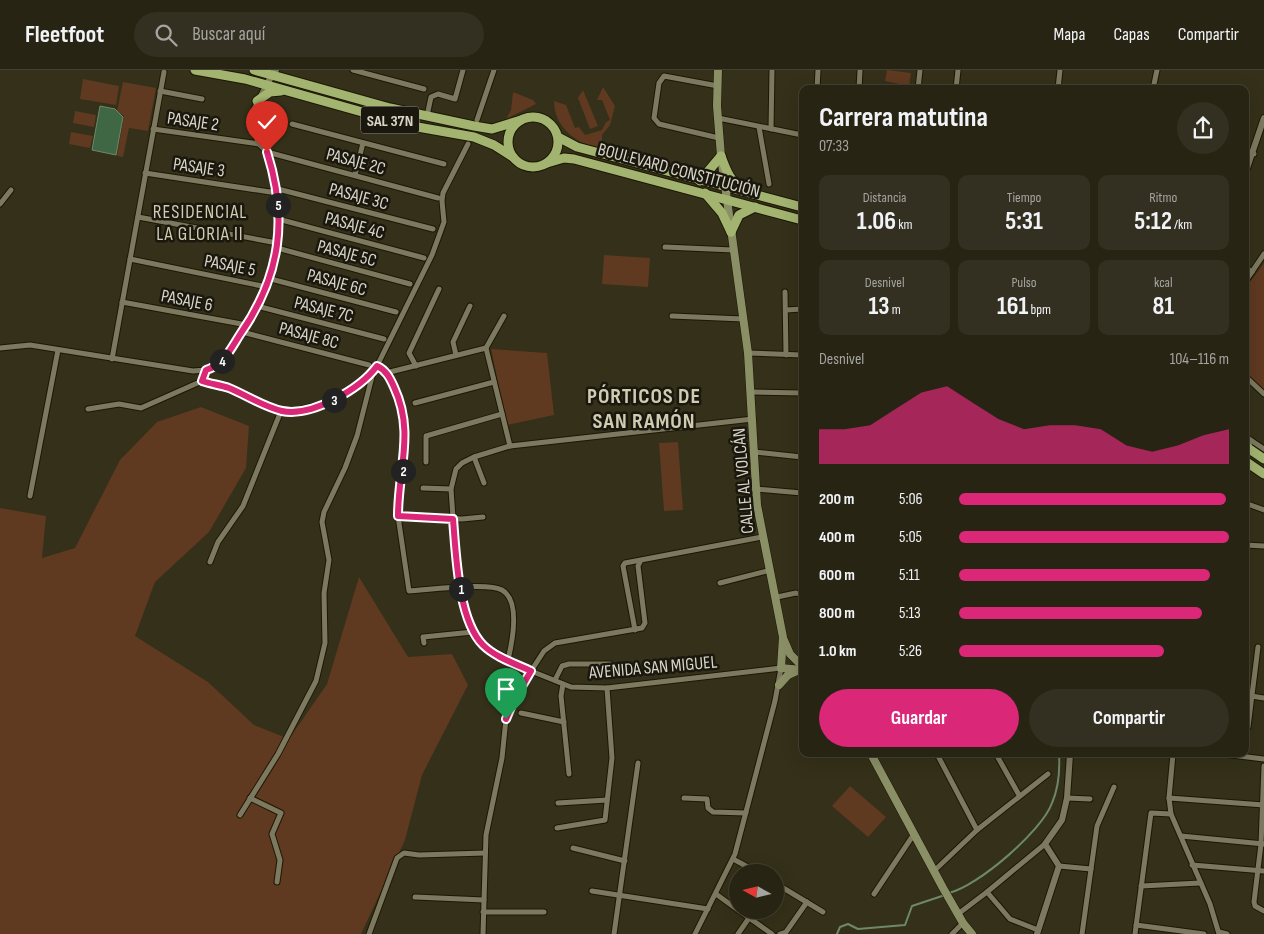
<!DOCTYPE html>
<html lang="es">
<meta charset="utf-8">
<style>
:root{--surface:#272413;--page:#333021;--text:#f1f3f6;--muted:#a4a4a0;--line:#434133;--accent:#db2777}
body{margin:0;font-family:"Sofia Sans Condensed",sans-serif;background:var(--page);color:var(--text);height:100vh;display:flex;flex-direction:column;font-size:19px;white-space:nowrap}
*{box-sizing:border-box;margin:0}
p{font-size:16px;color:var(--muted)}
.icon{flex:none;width:28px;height:28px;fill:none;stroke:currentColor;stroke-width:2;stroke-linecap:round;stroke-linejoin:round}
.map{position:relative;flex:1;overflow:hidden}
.side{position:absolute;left:799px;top:15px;width:450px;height:672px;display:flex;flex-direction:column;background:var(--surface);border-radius:10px;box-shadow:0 5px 20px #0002,0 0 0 1px var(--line)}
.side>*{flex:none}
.needle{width:32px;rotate:278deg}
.buttons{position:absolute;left:729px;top:794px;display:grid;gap:10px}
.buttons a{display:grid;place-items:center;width:55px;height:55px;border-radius:50%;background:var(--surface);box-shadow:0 5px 20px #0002,0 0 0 1px var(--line);font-size:25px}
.pin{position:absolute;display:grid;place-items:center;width:42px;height:42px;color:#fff;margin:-51px -21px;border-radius:50% 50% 50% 0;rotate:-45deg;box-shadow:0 0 5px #0007}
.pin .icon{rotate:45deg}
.km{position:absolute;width:25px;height:25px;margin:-12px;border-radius:50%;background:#222;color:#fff;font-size:14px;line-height:25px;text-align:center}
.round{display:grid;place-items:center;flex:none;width:52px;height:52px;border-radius:26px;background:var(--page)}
.head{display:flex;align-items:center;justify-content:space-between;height:85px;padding:0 20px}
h1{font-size:28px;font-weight:700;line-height:38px}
.figures{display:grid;grid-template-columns:repeat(3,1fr);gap:8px;height:85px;padding:5px 20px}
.figures div{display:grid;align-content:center;border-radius:10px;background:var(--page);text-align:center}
.figures b{font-size:25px;font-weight:700}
.figures small{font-size:14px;font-weight:400}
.figures p{font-size:14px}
.chart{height:140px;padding:10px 20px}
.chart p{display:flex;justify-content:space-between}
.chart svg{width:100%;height:90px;margin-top:5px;fill:var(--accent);opacity:.7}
.action{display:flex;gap:10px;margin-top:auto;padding:10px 20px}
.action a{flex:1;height:58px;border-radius:30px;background:var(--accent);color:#fff;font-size:20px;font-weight:700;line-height:58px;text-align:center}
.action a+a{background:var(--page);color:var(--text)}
ul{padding:0 20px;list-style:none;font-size:16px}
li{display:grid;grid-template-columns:80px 60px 1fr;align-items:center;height:38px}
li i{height:12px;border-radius:6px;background:var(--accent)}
header{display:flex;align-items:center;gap:30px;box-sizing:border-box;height:70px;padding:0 25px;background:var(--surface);border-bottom:1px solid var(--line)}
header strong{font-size:24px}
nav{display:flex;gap:28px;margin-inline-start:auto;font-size:18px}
.search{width:350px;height:45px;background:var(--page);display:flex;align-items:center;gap:12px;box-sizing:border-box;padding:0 18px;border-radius:28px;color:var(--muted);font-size:19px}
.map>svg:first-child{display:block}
</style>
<header>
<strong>Fleetfoot</strong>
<div class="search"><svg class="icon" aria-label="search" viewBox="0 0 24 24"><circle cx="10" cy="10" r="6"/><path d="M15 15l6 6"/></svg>Buscar aquí</div>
<nav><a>Mapa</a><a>Capas</a><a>Compartir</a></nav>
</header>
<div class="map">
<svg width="1264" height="864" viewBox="0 0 1264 864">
<rect width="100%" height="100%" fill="#343019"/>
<g fill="#5f3920">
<polygon points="887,0 911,3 909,16 885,11"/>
<polygon points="83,9 119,16 116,35 80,29"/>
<polygon points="123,12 156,18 148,61 129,58 123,87 117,86 124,46 117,41"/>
<path d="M603,17L615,36L610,55L602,65V78L599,79C576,73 554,57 554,31L566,35L575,58L579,57L585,65L602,60L606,52L610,50L602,30H597Z"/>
<polygon points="583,20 598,56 590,59 578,28"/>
<polygon points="513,22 533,30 536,34 506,49 511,40"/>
<polygon points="75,41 96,45 94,57 73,53"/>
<polygon points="71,62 93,66 90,78 69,74"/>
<polygon points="604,185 650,188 648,217 602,214"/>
<polygon points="1264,193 1264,321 1245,302 1245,219"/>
<polygon points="491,279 547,283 554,345 507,355"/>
<polygon points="201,337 249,356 246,398 209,462 155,512 135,566 208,612 254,655 289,669 327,614 359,507 408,587 452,584 468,615 422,705 405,770 361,864 0,864 0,438 46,446 42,488 75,478 120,390 157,352"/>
<polygon points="678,372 683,440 664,441 659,373"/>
<polygon points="850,716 886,747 868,767 832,736"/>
</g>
<polygon fill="#406743" stroke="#6e886b" points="100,36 115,39 123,47 116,85 92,80"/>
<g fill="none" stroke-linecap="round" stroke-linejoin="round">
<g stroke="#6e886b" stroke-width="2">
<path d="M949,823C978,816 1042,761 1052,733C1059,717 1060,701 1059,684"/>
<polyline points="837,864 840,857 848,854 858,859 905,855 912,836 945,825"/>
</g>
<g stroke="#1c1803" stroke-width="7">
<g id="minor">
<polyline points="353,0 424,19"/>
<polyline points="718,16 664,6 659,13 654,48 659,54 719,68"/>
<polyline points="817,19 818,0"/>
<polyline points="859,19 860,0"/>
<polyline points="918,19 920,0"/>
<polyline points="956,19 958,0"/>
<polyline points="1058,19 1060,0"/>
<polyline points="1153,19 1157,0"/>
<polyline points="160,21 202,29"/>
<polyline points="427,46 431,27 438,24 455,29 463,0"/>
<polyline points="718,48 802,65"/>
<polyline points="477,50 494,0"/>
<polyline points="292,54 444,94"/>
<polyline points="759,57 769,114"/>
<polyline points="153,59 259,74"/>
<polyline points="771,59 772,0"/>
<polyline points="267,82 438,128"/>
<polyline points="1245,82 1254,84"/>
<polyline points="145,103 270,122 278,119 433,159"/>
<polyline points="355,105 363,73"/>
<polyline points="0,134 11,120"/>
<polyline points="138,147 277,173"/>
<polyline points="278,149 424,188"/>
<polyline points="665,177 733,180"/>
<polyline points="277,178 410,214"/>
<polyline points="130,189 267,217"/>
<polyline points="1245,197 1252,202"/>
<polyline points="271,209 396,242"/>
<polyline points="1245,212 1264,184"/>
<polyline points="785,222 786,285"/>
<polyline points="122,232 247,255"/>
<polyline points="257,236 384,269"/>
<polyline points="786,240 802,239"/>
<polyline points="504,246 486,278 510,376"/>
<polyline points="672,246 743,249"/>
<polyline points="242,262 369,295"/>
<polyline points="0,278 30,275 193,301 206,300 220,294 247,255 271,209 277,178 278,119 267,82 259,74 253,59 254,39 266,15"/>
<polyline points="748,283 802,285"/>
<polyline points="456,285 453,272 470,236"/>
<polyline points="112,289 164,2"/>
<path d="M377,296C386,300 390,308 394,317C415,362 398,399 398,446L462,449L483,447"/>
<polyline points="416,296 409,283 439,219"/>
<polyline points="386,303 486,278"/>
<polyline points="1245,306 1264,324"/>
<polyline points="752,322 802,323"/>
<polyline points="415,333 494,312"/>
<polyline points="88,339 119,334 141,338 202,311 227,317 281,341 291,342 329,332 355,319 377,296 432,185 444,152 442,131 443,123 468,74"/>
<polyline points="1245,366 1252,371"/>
<polyline points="1245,377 1252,371 1264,379"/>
<polyline points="755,382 802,387"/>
<polyline points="474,387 484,413"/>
<polyline points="426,392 426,366 502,344"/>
<polyline points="423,418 451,419"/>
<polyline points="756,419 802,423"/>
<polyline points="30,426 58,280"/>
<polyline points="1245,433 1264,440"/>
<path d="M398,446L409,521C428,520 488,512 502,520C521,531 512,573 508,590"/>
<polyline points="1245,475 1264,476"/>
<polyline points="210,492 218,472 243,436 281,341"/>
<polyline points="720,513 771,500"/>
<polyline points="777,527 796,523 802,525"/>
<polyline points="635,560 623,496 625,493 762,467"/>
<polyline points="424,573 423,567 473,562"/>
<polyline points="555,610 562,596 569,594 610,594"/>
<polyline points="563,614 561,626 569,704"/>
<polyline points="1245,625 1264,628"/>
<polyline points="521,643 564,652"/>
<polyline points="1248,657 1258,577"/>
<polyline points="937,684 977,760"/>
<polyline points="996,684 1019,725"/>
<polyline points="1173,684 1169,728 1171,744 1210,834 1219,864"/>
<polyline points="1223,684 1264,689"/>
<polyline points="1264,696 1261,774 1254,832 1255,836 1264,841"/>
<polyline points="250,728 281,743 272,764 280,790 277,812"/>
<polyline points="684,728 707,729 708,738 713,742 746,743"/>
<polyline points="1067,728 1090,729"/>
<polyline points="1169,728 1264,735"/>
<polyline points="558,733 607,730"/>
<polyline points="240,745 278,684 316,611 325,573 324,523 329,490 322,452 324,442 345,398 357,366 373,303"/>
<polyline points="557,758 605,750 612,688 607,618"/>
<polyline points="1181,766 1264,774"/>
<polyline points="573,778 625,791"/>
<polyline points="733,789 757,802"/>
<polyline points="1192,795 1264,801"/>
<polyline points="1059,796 1091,799"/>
<polyline points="934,801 977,760 1048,704"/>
<polyline points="775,813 823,842"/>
<polyline points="1141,816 1200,813"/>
<polyline points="592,821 708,839"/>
<polyline points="987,822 1010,849 1038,860"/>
<polyline points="716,824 738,840"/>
<polyline points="874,824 914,764"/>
<polyline points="415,827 484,830"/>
<polyline points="738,840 772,864"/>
<polyline points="483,842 544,842"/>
<polyline points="958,844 987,822 1045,774"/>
<polyline points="1136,855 1204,864"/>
<polyline points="1219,862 1227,864"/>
<polyline points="369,864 397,788 404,783 419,785 485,783"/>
<polyline points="483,864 486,765 502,688 506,649 513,630 531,601 544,581 555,573 642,558 645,553 638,496 640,492"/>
<polyline points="614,864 638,693"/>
<polyline points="695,864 735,784 775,631 781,598 607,618 571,617 531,601 484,576 471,559 457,505 451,419 456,399 462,393 474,387 510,376 753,349"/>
<polyline points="738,864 749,848"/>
<polyline points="780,864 786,862 807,832"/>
<polyline points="952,864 963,853"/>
<polyline points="1082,864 1097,756 1114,717"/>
<polyline points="1135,864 1151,743 1171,744"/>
</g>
</g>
<g stroke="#1c1803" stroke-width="8">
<g id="tertiary">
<polyline points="266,15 276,0"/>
<polyline points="1245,104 1264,48"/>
<polyline points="1037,864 1059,796 1045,774 1062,750 1067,728 1070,684"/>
</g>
</g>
<g stroke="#1c1803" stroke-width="9">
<g id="secondary">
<polyline points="718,0 717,36 721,86 748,283 757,435 783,567 781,598 802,600"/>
<polyline points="784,570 790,584 802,596"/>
<polyline points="779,615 788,605 799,600"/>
<polyline points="871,684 943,818 963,853 972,864"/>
</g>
</g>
<g stroke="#1c1803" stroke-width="11">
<g id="trunk">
<polyline points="195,0 245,9 412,56 474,67 494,75 513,87"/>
<polyline points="254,0 390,38 474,56 492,59 521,50"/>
<polyline points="257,31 270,22 281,21"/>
<circle cx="533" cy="72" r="25"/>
<polyline points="558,67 577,77 802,137"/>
<path d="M721,86C726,100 731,114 746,121"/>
<polyline points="547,93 564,88 574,89 802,150"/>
<polyline points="700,111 721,86"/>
<polyline points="705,123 722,143 731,162"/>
<polyline points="731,162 739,145 755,137"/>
<polyline points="1245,376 1264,389"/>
<polyline points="1245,391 1264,404"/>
</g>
</g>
<use href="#minor" stroke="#7d7960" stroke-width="5"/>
<use href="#tertiary" stroke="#7d7960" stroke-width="6"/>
<use href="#secondary" stroke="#8b8f66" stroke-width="8"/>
<use href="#trunk" stroke="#a2b470" stroke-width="9"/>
</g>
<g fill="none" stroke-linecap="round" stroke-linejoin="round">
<g stroke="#fff" stroke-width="10">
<path id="route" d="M267,82C288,148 281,205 241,263C231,278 225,294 206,300L202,311C211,314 220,315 229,318C246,325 264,337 282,341C312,347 360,319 377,296C386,300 390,308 394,317C415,362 398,399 398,446L453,449C456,484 458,550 483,575C495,587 516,594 531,601L514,630L506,649"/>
</g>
<use href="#route" stroke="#db2777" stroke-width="6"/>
</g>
<g text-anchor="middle" stroke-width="5" stroke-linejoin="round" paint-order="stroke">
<rect fill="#1a180e" stroke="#9f9c90" stroke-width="1" x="361" y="36.5" width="58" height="27" rx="4"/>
<g font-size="16" font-weight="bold" fill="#d8d5c8">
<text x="390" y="56">SAL 37N</text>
</g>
<g font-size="18" fill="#d8d5c8" stroke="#1a180e">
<text transform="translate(193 51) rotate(8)" y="6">PASAJE 2</text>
<text transform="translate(356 91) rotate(15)" y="6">PASAJE 2C</text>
<text transform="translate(199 97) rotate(8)" y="6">PASAJE 3</text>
<text transform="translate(679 100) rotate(15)" y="6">BOULEVARD CONSTITUCIÓN</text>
<text transform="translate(359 126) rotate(15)" y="6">PASAJE 3C</text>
<text transform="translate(355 155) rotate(15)" y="6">PASAJE 4C</text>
<text transform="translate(347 183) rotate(15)" y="6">PASAJE 5C</text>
<text transform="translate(230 195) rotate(11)" y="6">PASAJE 5</text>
<text transform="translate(337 212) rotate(15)" y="6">PASAJE 6C</text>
<text transform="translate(187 230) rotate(11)" y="6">PASAJE 6</text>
<text transform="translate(324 239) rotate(14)" y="6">PASAJE 7C</text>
<text transform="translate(309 265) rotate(15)" y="6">PASAJE 8C</text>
<text transform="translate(743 411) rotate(-95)" y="6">CALLE AL VOLCÁN</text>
<text transform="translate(653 597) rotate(-5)" y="6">AVENIDA SAN MIGUEL</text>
</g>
<g font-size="19" letter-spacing="1" fill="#d1ccb1" stroke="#1a180e">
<text x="200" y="148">RESIDENCIAL<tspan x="200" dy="22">LA GLORIA II</tspan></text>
</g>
<g font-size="22" font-weight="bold" letter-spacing="1" fill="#d1ccb1" stroke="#1a180e">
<text x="644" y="333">PÓRTICOS DE<tspan x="644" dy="25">SAN RAMÓN</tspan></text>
</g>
</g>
</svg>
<div class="buttons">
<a><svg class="needle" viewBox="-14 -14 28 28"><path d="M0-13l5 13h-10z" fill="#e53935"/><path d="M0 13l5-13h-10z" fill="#a4a4a0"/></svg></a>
</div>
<div class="pin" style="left:506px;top:649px;background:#1e9e55"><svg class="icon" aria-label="arrive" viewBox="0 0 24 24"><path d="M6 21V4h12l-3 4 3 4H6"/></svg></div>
<div class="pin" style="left:267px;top:82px;background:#d93025"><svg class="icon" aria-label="check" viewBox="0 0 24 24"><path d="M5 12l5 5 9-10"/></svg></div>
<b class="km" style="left:461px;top:519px">1</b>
<b class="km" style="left:403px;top:401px">2</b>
<b class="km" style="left:334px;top:330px">3</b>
<b class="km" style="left:222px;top:291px">4</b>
<b class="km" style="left:278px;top:135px">5</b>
<section class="side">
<div class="head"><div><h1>Carrera matutina</h1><p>07:33</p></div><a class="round"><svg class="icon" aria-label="share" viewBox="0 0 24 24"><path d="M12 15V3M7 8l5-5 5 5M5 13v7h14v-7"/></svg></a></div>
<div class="figures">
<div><p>Distancia</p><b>1.06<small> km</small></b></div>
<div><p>Tiempo</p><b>5:31</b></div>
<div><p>Ritmo</p><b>5:12<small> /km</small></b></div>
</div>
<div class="figures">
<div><p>Desnivel</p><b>13<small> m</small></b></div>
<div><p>Pulso</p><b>161<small> bpm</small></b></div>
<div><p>kcal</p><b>81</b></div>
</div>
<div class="chart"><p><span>Desnivel</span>104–116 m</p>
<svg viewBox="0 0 160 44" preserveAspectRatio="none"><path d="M0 44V27L10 27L20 25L30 17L40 9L50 6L60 14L70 22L80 27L90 25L100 25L110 27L120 35L130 38L140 35L150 30L160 27V44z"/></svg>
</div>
<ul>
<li><b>200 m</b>5:06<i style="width:99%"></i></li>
<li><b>400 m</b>5:05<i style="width:100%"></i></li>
<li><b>600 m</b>5:11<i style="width:93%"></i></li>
<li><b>800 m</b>5:13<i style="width:90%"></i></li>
<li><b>1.0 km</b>5:26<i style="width:76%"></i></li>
</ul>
<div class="action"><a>Guardar</a><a>Compartir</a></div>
</section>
</div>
